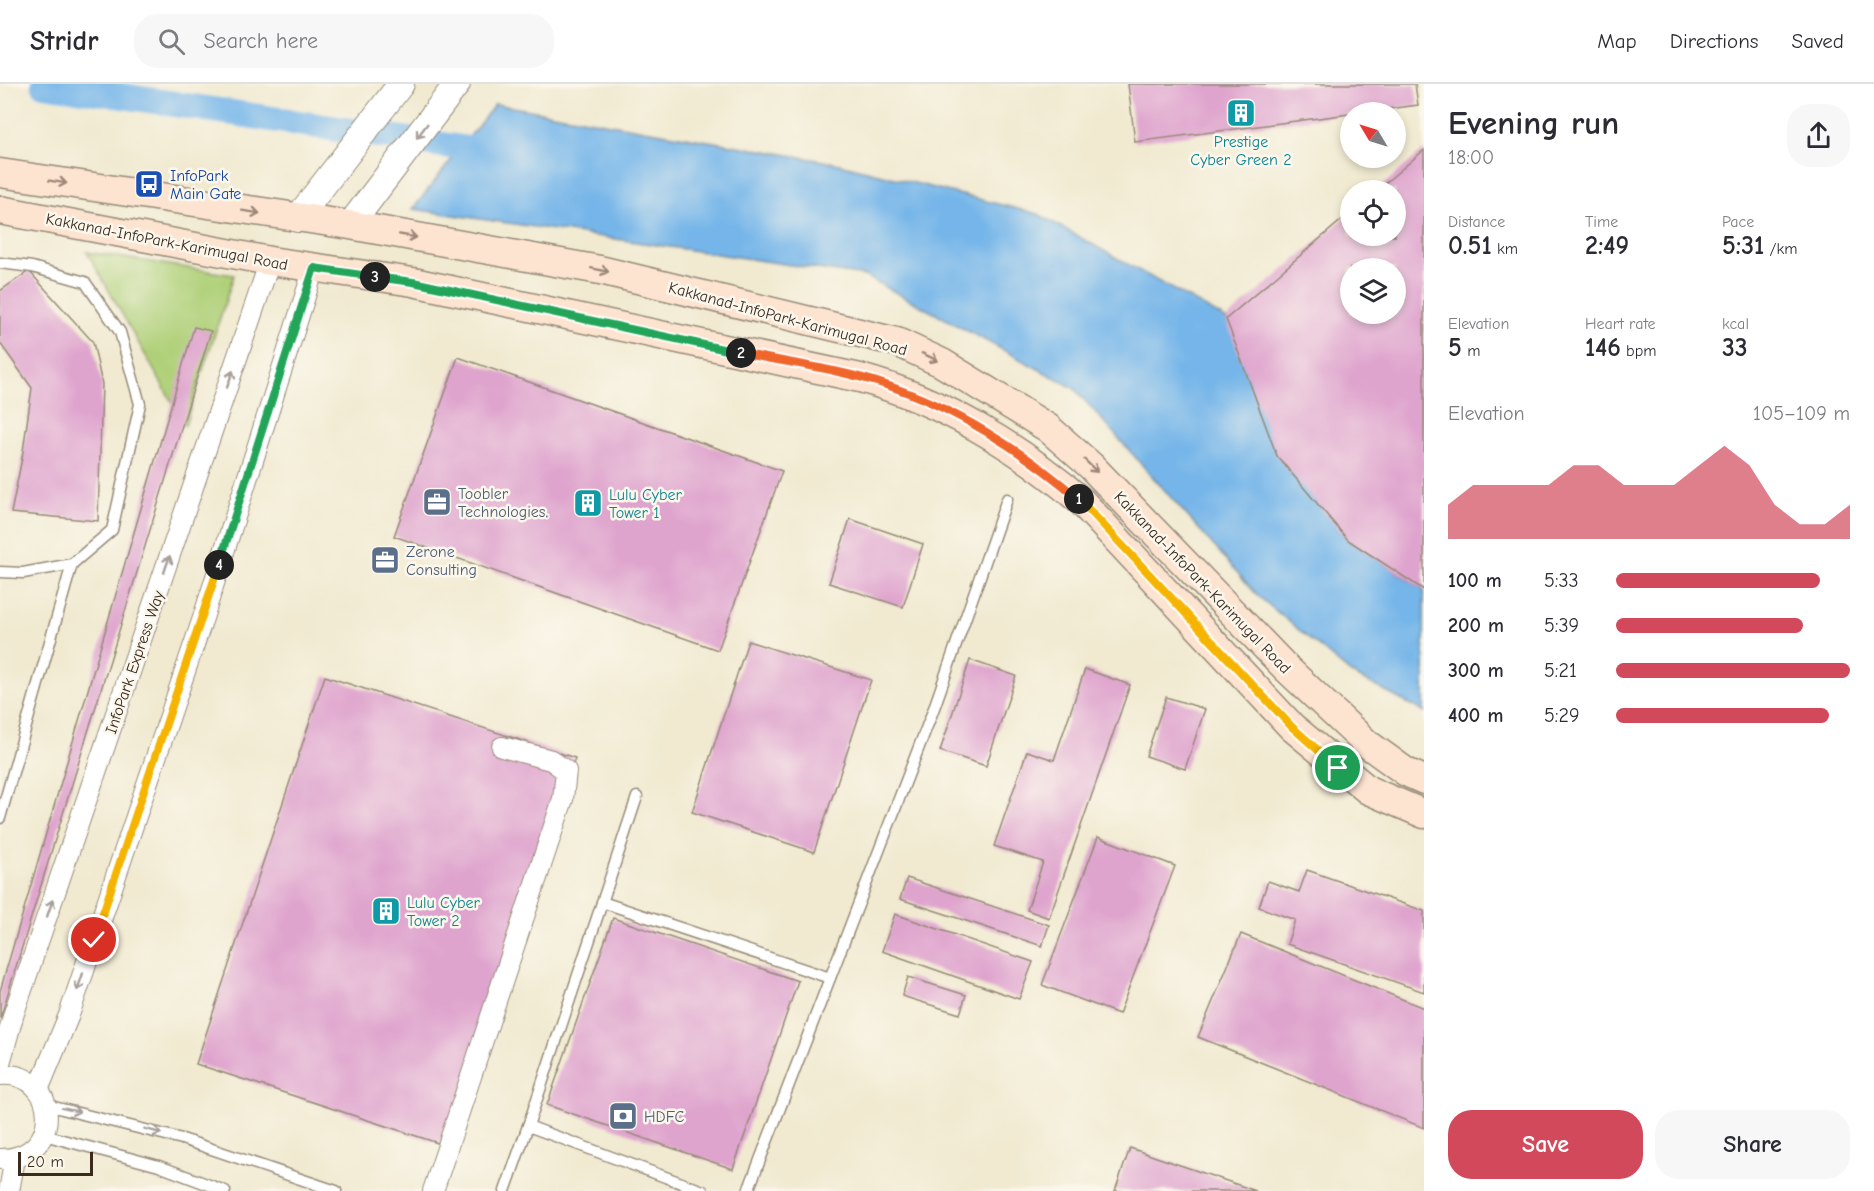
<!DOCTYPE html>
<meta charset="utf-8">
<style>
:root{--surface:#fff;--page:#f7f7f7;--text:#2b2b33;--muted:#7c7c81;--line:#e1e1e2;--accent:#d1495b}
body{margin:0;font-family:"Comic Neue",sans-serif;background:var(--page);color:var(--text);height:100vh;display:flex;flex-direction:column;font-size:22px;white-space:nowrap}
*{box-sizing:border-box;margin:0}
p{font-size:20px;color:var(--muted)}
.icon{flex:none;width:33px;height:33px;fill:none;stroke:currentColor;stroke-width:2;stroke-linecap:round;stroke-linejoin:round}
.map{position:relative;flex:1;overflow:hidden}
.sheet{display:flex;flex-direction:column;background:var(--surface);width:450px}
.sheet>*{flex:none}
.needle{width:39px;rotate:308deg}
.tools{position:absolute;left:1340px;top:18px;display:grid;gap:12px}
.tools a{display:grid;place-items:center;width:66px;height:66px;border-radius:50%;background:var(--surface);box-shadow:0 3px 9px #0003;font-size:30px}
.scale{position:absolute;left:18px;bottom:15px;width:75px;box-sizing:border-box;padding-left:6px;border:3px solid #3b2a1e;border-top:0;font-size:16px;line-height:21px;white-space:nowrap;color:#3b2a1e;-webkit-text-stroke:4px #fbf7ec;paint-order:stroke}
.pin{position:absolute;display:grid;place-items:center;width:51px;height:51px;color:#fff;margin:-26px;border:3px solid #fff;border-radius:50%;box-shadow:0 2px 6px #0007}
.km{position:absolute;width:30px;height:30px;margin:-15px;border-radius:50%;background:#222;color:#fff;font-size:16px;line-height:30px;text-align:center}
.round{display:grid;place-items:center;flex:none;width:63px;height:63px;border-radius:24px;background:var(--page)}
.headline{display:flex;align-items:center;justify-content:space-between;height:102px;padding:0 24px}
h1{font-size:33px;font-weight:700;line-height:45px}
.metrics{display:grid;grid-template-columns:repeat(3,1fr);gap:9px;height:102px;padding:6px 24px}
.metrics div{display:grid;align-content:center}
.metrics b{font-size:26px;font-weight:700}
.metrics small{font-size:16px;font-weight:400}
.metrics p{font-size:16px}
.chart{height:168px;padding:12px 24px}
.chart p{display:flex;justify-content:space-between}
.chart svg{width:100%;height:108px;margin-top:6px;fill:var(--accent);opacity:.7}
.cta{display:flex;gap:12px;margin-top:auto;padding:12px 24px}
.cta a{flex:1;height:69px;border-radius:24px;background:var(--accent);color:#fff;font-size:24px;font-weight:700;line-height:69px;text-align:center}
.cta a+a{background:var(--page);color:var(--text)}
ul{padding:0 24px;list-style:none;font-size:20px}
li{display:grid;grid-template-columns:96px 72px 1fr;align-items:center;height:45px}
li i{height:15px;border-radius:8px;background:var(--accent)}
header{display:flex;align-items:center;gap:36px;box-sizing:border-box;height:84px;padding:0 30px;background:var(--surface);border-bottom:2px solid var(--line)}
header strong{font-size:28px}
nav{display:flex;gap:33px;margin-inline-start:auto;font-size:21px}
.search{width:420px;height:54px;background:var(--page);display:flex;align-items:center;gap:15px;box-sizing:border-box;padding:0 21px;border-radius:24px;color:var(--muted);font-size:22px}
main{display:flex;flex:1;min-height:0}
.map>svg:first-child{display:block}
</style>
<header>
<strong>Stridr</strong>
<div class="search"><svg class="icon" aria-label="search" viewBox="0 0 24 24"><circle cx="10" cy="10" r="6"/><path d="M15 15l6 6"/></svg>Search here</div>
<nav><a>Map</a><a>Directions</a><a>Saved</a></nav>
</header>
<main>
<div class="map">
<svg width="1424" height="1107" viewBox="0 0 1424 1107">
<rect width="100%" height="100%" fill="#fbf7ec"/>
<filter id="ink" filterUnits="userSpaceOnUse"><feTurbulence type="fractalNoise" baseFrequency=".0167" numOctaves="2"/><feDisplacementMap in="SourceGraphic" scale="12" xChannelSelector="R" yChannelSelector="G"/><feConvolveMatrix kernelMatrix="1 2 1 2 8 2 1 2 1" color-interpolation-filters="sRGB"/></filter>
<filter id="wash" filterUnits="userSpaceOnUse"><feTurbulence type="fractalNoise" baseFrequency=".008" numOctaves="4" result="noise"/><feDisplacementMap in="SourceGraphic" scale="24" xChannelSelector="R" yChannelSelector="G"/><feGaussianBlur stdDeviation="1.35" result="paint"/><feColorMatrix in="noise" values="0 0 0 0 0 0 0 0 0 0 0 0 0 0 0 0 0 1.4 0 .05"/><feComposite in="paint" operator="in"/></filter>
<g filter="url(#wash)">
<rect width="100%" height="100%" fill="#f1ead1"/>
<polygon fill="#afd078" stroke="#757d4b" stroke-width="1.5" points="87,168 234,191 185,341"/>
<polygon fill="#75b5e9" stroke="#587084" stroke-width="1.5" points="495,20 835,79 1038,130 1226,235 1348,456 1424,506 1424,628 1352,590 1258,512 1074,304 865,192 413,125"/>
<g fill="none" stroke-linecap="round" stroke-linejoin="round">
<polyline stroke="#75b5e9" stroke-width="26" points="44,0 495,69"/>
</g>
<g id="blocks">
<g fill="#dfa4ce" fill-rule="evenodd">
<polygon points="1128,0 1415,0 1418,21 1135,58"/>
<path d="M1424,66V506L1348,456L1277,372L1226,235L1350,129V152H1395V106H1377ZM1350,184H1395V230H1350Z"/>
<polygon points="29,187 93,258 102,300 98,437 11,429 22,374 32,304 0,259 0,207"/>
<polygon points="194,243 211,247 0,935 0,907"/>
<polygon points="458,273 782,387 718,566 394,452"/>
<polygon points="850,435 923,460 903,523 829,499"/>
<polygon points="748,557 871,596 814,768 692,728"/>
<polygon points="970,576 1016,592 986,682 940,667"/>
<polygon points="1085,585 1130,601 1049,834 1027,826 1043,778 994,762 1027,667 1054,676"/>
<polygon points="325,592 575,674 447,1062 196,980"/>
<polygon points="1166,613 1205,625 1185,685 1146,672"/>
<polygon points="1098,753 1175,782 1119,930 1042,901"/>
<polygon points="1307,786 1424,827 1424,908 1287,860 1295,836 1259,823 1268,797 1299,808"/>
<polygon points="907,794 1049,841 1042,862 900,815"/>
<polygon points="895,830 1033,878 1019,915 882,867"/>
<polygon points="613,834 798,897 733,1085 547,1021"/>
<polygon points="1241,850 1424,924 1424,1044 1198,953"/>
<polygon points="908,893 966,911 960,930 902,912"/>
<polygon points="1130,1064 1256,1107 1115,1107"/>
</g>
</g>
</g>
<g filter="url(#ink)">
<use href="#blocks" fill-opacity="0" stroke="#968a78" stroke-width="1.5"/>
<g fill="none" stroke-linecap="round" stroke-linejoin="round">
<g stroke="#968a78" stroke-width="13">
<g id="service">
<polyline points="0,179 32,183 85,198 120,248 140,320 112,446 72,480 23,489 0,488"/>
<polyline points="0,734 72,480"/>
<polyline points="602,818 830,894"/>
<polyline points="46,1021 182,1055 336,1107"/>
<polyline points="528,1042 637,713"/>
<polyline points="44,1051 159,1082 225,1107"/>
<polyline points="505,1107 528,1042 703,1107"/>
<polyline points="748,1107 934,624 1007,415"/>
</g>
</g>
<g stroke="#968a78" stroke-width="22">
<g id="minor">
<polyline points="0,979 14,929 270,177"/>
<path d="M0,991C61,986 64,1076 0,1075"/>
<polyline points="38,1006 69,931 203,534 314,184"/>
<polyline points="9,1107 15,1074"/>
<polyline points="433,1107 563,715 566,687 551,676 502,663"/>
</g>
</g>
<g stroke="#968a78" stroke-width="28">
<g id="tertiary">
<polyline points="297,135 401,0"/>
<polyline points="350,141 457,0"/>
</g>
</g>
<g stroke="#968a78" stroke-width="31">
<g id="secondary">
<polyline points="0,89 350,141 600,186 897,258 942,279 1048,344 1091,382 1286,584 1366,659 1406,688 1424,696"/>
<path d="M0,126L270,177L413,198L860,294C941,316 1019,363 1082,418L1292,643L1368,706L1424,730"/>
</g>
</g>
<use href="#service" stroke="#fff" stroke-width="10"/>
<use href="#minor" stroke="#fff" stroke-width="20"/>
<use href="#tertiary" stroke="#fff" stroke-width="26"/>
<use href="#secondary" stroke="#fde4d1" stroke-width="28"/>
</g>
<defs><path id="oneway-shaft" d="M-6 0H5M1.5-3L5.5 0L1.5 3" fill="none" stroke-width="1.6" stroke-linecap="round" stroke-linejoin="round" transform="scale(1.5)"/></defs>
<g stroke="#a79f9a">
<use href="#oneway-shaft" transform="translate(422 47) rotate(127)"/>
<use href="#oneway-shaft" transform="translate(230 295) rotate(-71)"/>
<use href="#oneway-shaft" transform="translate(167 480) rotate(-71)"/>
<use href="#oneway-shaft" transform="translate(50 824) rotate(-71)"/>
<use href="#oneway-shaft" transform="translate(80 898) rotate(109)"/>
<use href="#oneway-shaft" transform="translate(71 1026) rotate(12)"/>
<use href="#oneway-shaft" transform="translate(153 1047) rotate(15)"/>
</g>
<g stroke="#9c8778">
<use href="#oneway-shaft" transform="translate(58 98) rotate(9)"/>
<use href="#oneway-shaft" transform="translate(251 128) rotate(9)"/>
<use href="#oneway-shaft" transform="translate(408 152) rotate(10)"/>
<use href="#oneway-shaft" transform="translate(600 186) rotate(12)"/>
<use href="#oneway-shaft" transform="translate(930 273) rotate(25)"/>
<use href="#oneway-shaft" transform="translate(1091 382) rotate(44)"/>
</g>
</g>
<g fill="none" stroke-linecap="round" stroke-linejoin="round" filter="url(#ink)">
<g stroke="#fff" stroke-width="12">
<polyline id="split-1" points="1079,415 1292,643 1338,684"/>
</g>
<g stroke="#fff" stroke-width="12">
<path id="split-2" d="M741,269C788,279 838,285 883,300C952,322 1025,368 1079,415"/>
</g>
<g stroke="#fff" stroke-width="12">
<polyline id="split-3" points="375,193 413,198 741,269"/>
</g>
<g stroke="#fff" stroke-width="12">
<polyline id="split-4" points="219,481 314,184 375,193"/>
</g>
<g stroke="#fff" stroke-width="12">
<polyline id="split-5" points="94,856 219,481"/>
</g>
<use href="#split-1" stroke="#f5b400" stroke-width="8"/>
<use href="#split-2" stroke="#f0652b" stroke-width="8"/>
<use href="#split-3" stroke="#22a559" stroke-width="8"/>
<use href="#split-4" stroke="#22a559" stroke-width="8"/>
<use href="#split-5" stroke="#f5b400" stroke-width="8"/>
</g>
<defs>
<g id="building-square" transform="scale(1.5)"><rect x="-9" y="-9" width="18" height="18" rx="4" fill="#0f9aa8" stroke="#fbf7ec"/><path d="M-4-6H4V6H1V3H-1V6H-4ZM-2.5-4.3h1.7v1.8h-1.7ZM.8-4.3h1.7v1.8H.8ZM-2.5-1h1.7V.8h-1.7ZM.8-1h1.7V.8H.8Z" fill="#fff"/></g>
<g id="bus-square" transform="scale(1.5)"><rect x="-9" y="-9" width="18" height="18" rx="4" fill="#1a4fb4" stroke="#fbf7ec"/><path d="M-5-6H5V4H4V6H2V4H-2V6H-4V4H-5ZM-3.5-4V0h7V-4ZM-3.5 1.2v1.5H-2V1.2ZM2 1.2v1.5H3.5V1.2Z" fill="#fff"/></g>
<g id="office-square" transform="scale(1.5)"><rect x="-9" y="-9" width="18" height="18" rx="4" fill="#5c6f8a" stroke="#fbf7ec"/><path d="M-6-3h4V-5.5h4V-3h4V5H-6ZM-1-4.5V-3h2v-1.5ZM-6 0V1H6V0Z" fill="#fff"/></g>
<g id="bank-square" transform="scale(1.5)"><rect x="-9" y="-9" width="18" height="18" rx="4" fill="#5c6f8a" stroke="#fbf7ec"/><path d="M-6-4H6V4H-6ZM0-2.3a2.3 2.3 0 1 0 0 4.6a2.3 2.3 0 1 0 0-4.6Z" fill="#fff"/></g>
</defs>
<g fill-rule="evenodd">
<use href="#building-square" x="1241" y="29"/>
<use href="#bus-square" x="149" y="100"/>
<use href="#office-square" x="437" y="418"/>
<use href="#building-square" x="588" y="419"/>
<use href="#office-square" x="385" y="476"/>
<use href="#building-square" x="386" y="827"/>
<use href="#bank-square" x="623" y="1032"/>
</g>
<g text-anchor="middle" stroke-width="5" stroke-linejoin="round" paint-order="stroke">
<g font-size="16" fill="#0d838f" stroke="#fbf7ec" text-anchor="start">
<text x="1241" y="63" text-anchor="middle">Prestige<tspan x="1241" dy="18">Cyber Green 2</tspan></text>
<text x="609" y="416">Lulu Cyber<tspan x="609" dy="18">Tower 1</tspan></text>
<text x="407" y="824">Lulu Cyber<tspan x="407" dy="18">Tower 2</tspan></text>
</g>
<g font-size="16" fill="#164399" stroke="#fbf7ec" text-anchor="start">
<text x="170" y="97">InfoPark<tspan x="170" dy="18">Main Gate</tspan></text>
</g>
<g font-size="16" fill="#3b2a1e" stroke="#fbf7ec">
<text transform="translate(167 157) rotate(11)" y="6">Kakkanad-InfoPark-Karimugal Road</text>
<text transform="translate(788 234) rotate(15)" y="6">Kakkanad-InfoPark-Karimugal Road</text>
<text transform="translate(1203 498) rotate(46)" y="6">Kakkanad-InfoPark-Karimugal Road</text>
<text transform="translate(134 578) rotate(-71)" y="6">InfoPark Express Way</text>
</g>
<g font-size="16" fill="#4e5e75" stroke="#fbf7ec" text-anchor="start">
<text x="458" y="415">Toobler<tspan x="458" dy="18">Technologies.</tspan></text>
<text x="406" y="473">Zerone<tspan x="406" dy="18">Consulting</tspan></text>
<text x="644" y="1038">HDFC</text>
</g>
</g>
</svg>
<div class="tools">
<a><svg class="needle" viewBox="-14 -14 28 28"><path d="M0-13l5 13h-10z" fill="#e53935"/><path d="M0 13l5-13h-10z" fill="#7c7c81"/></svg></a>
<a><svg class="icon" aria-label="locate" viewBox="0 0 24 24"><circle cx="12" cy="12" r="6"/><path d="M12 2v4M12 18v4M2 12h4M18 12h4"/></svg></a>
<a><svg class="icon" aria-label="layers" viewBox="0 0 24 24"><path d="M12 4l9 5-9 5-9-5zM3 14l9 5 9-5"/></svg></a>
</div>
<div class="scale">20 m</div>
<div class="pin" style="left:1338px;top:684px;background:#1e9e55"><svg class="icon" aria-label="arrive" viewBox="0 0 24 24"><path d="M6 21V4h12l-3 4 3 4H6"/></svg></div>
<div class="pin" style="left:94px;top:856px;background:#d93025"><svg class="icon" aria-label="check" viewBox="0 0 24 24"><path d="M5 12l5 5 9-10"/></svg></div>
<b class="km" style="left:1079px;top:415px">1</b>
<b class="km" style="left:741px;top:269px">2</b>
<b class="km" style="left:375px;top:193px">3</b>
<b class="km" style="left:219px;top:481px">4</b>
</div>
<section class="sheet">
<div class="headline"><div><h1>Evening run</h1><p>18:00</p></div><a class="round"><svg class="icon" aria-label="share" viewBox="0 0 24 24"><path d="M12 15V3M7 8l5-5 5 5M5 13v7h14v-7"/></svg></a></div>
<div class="metrics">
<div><p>Distance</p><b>0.51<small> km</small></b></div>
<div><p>Time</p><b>2:49</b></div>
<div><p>Pace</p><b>5:31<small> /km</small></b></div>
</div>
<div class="metrics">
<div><p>Elevation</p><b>5<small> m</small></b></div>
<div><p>Heart rate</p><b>146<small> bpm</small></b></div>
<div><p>kcal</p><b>33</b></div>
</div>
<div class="chart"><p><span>Elevation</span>105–109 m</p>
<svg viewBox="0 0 160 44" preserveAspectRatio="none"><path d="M0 44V30L10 22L20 22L30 22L40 22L50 14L60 14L70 22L80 22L90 22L100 14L110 6L120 14L130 30L140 38L150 38L160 30V44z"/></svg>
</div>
<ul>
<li><b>100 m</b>5:33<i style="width:87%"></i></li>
<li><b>200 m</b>5:39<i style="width:80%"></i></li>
<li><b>300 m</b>5:21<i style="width:100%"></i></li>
<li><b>400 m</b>5:29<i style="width:91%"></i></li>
</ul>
<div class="cta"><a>Save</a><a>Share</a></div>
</section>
</main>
